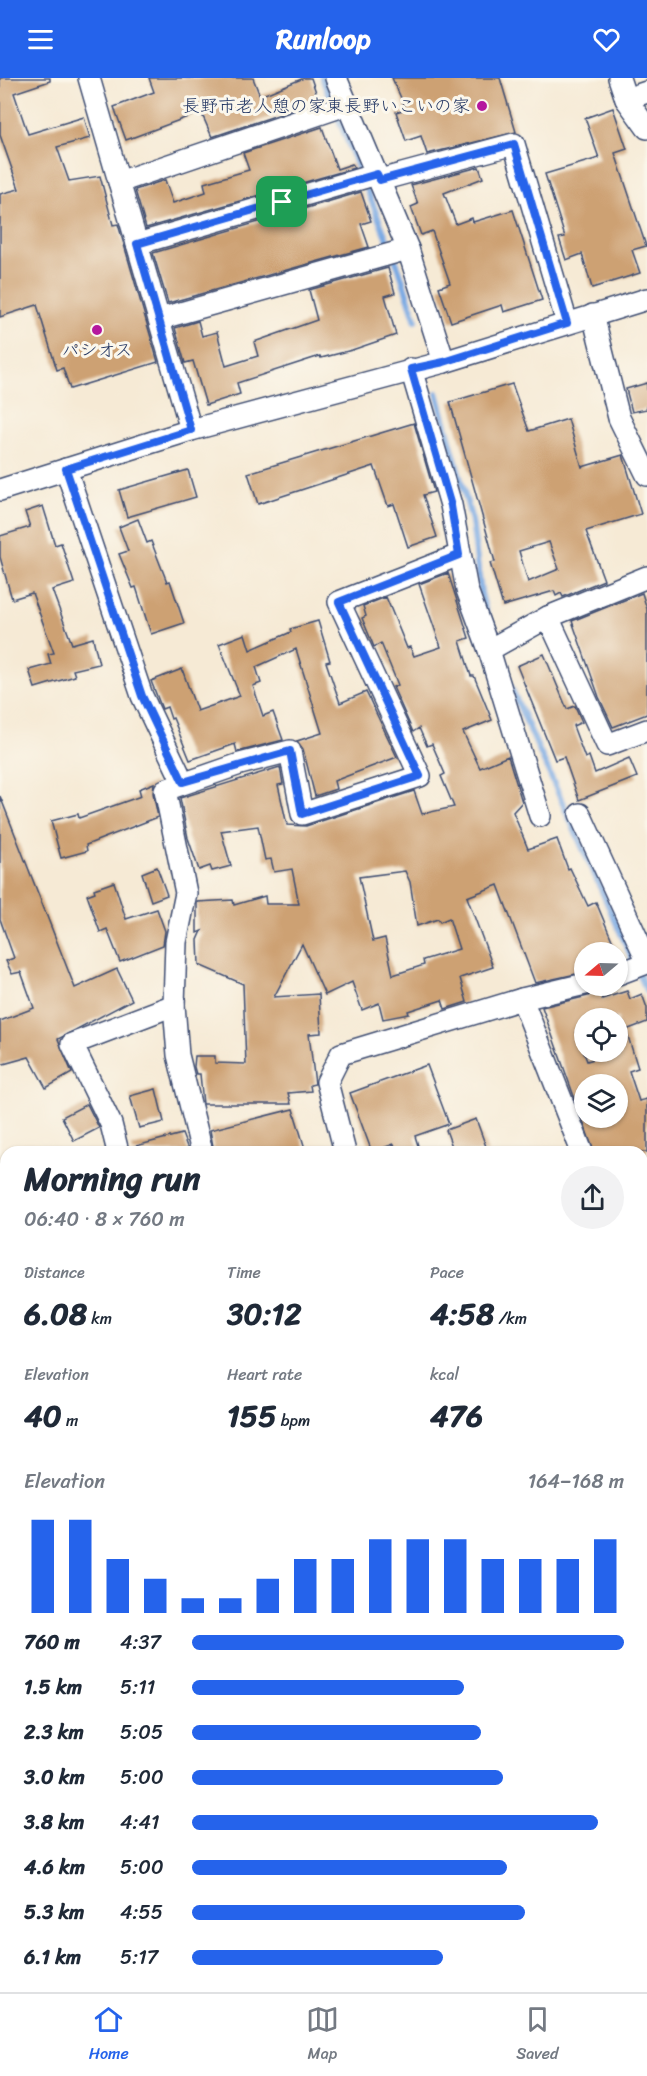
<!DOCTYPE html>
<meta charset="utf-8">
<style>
:root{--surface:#fff;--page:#f2f2f3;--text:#1f2937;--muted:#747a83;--line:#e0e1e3;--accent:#2563eb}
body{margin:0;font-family:Sriracha,"Klee One",sans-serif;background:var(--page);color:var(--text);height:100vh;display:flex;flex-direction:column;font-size:22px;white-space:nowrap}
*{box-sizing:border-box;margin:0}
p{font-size:20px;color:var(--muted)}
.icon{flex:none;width:33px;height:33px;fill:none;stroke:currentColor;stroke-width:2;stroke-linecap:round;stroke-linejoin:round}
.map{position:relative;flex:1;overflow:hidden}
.sheet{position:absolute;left:0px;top:1068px;width:648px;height:846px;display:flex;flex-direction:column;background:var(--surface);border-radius:18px 18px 0 0;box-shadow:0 2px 4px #0004}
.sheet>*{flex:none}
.needle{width:39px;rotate:251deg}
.tools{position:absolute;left:574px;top:864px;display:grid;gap:12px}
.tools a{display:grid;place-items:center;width:54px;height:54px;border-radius:50%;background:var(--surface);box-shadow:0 2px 4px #0004;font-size:30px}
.pin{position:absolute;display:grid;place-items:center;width:51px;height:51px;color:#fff;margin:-26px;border-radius:12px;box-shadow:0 3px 9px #0006}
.round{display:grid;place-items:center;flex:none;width:63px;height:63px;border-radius:32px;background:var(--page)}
.summary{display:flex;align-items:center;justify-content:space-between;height:102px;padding:0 24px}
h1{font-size:33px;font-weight:700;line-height:45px}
.stats{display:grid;grid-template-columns:repeat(3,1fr);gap:9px;height:102px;padding:6px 24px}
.stats div{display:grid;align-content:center}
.stats b{font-size:30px;font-weight:700}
.stats small{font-size:16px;font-weight:400}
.stats p{font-size:16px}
.chart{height:168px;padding:12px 24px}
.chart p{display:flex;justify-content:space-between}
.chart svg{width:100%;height:108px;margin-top:6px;stroke:var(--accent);stroke-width:6}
ul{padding:0 24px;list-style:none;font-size:20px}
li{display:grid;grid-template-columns:96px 72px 1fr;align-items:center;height:45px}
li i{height:15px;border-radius:8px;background:var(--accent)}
header{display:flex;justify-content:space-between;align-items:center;height:78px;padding:0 24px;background:var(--accent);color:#fff;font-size:27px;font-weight:700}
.tabs{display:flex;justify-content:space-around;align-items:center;height:84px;border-top:2px solid var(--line);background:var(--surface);font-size:16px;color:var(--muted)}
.tabs a{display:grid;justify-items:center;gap:3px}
.tabs .current{color:var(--accent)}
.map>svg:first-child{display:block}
</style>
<header><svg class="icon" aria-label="menu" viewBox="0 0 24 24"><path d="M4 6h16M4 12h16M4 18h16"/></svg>Runloop<svg class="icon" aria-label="heart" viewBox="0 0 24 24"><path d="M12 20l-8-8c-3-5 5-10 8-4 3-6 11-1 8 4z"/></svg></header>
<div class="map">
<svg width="647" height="1914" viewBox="0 0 647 1914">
<rect width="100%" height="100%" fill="#fbf7ec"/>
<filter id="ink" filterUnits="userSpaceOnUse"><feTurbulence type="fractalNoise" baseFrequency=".0167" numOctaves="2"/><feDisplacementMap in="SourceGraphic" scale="12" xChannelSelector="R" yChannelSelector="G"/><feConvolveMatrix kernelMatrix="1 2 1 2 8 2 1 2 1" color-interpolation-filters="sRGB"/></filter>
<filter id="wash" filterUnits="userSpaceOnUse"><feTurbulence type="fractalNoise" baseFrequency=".008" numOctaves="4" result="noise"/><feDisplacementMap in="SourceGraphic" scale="24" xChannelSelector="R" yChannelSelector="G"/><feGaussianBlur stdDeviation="1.35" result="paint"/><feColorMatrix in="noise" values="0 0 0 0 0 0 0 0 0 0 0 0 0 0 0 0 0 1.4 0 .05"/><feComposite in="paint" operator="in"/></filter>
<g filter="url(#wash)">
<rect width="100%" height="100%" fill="#f6ead5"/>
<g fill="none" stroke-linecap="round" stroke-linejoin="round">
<g stroke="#78a9e3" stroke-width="6">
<polyline points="322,0 399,191 416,243"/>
<polyline points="437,315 472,443 481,515 487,538"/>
<polyline points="509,605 647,914"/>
</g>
</g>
<g id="blocks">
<g fill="#cda173" fill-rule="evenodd">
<polygon points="0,0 50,0 50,3 14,15 28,56 84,39 90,60 57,69 69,103 100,98 113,147 118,146 158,284 70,311 63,290 57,292 37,227 0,239 0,116 19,111 0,57"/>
<polygon points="149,0 253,0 260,18 304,0 311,0 319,23 212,59 201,34 126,62 114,29 154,14"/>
<polygon points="392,0 500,0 516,54 427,76 421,58 406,63 396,34 406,31"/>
<polygon points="613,30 627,71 615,75 646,168 632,172 640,195 592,210 582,176 566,182 559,160 565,159 545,96 599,80 585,40"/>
<polygon points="322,49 337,91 352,86 354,90 146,150 135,112 165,102 173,125 206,114 204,105 249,92 243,75"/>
<polygon points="479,89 483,100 444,115 456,146 472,140 473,144 513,132 542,222 504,234 502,227 451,244 439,209 450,205 432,153 421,157 411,129 418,126 411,107"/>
<polygon points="361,114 371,143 361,146 369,169 168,225 153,175"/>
<polygon points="388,190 395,215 385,218 396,257 352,272 321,280 320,278 237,305 240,316 206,327 193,283 185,285 175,250 198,243 202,258 217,254 226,288 258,278 254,264 317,242 309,212"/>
<polygon points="647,305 647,331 632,334 626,311"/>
<path d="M512,306L529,353L568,341L582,389L623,377L641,436L586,453L604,502L563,519L561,515L556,518L554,513L503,528L490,485L495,484L450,324ZM549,464L559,491L528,504L519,473Z"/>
<polygon points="414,345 434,414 423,417 437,459 408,469 394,426 388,428 374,388 258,426 248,395"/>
<polygon points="188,392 196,419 127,439 119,412"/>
<polygon points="43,428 55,467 61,465 74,505 52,512 72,566 93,560 99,586 73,592 75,598 35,610 29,592 51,586 48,576 54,575 32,515 12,521 0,479 0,458 30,449 25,434"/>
<polygon points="138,441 147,465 151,463 167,504 170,503 184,545 151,556 136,509 133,510 119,476 128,473 119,449"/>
<path d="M448,495L469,560L460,563L471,598H474L492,642L463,654L480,690L508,678L522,724L513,734L528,771L557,761L568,791L570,790L588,828L596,824L617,874H585V894L535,905L498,807L467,819L493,889L460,900L467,924L445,931L442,922L408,933L409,936L383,941L379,925L362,932L352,904L325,917L302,866L274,919L319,916L321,955L309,956L315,1006L310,1007L311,1013L288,1015L291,1026H203L200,996H196L194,989L195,978H215V985L246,986L243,906L199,887L198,862L202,853L197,855V824L233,822L234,827L265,818L266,826H299L292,791L274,794L271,781L265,782L258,748L221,753L231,788L212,793L210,788L199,792L188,760L180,720L280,689L283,706L278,707L287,747L306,748L414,713L422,736L454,729L441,698L445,696L432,666L427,668L419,650L413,654L393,609L398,607L381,565L374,569L362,540L366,538L363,528L386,519L407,570L410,569L414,578L441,569L419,506ZM405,793L410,804L417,848L438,841L440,844L449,840L459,871L423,882L424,887L393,897L385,860L373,863L359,799Z"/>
<polygon points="642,515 647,531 647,636 613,649 599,619 572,543"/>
<polygon points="318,543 330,583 326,584 340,625 366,614 397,679 334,703 336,711 315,718 303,671 297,663 322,655 296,571 256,589 261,605 253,608 263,638 273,634 283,662 237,674 235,666 190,682 173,640 171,641 167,629 162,631 151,603 182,591 197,633 240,618 219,566 245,556 250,572 291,554 290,551"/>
<polygon points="544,576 567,631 575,628 582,644 573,648 585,680 589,678 595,695 629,680 637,699 579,722 564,679 555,682 517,588"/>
<polygon points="154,705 153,715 158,739 86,767 87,773 61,780 51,743 78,736 79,740 141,718 139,711"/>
<polygon points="0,718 75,910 117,891 132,922 58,961 72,995 46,1010 29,979 0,987 0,943 34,930 21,894 12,896 6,883 14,880 0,841"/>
<polygon points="157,789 167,817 151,823 142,795"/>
<polygon points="114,804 126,841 157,831 165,853 163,867 120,884 107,851 100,854 87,817 95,814 94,811"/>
<path d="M599,911L602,921L627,913L630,921L642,916L647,930V944L626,952L638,990L629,993L639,1023L647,1021V1074H594L542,929L588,918ZM585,940H618V974L587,983L576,954L585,951ZM585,1006H618V1040H585Z"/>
<polygon points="427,987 449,1046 415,1058 420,1074 397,1074 394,1066 372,1074 350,1015"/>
<polygon points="156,1011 164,1044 139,1050 130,1018"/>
<polygon points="87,1026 99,1050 74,1063 62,1039"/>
<polygon points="293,1031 306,1074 214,1074 210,1052"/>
<polygon points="476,1041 488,1074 454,1074 446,1052"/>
<polygon points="182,1056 189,1074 133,1074 132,1069"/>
</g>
</g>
</g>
<g filter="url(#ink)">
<use href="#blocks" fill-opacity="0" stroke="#3c4b70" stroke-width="1.5"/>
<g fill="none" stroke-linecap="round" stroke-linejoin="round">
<g stroke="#3c4b70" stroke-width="24">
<g id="minor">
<polyline points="89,0 191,352"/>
<polyline points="336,0 408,171 444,284"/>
<polyline points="619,0 626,21 647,50"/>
<polyline points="626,21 647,14"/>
<polyline points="380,102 514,66 567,245"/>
<polyline points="119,104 346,27"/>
<polyline points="137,166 377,96"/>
<polyline points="593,237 619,340 647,397"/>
<polyline points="159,241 408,171"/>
<polyline points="411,291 451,427 467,512 489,572 540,738"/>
<polyline points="66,391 142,618 183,704"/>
<polyline points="0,412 191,352 444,284 647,221"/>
<polyline points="548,539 607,667 647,652"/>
<polyline points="489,572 548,539 647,499"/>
<polyline points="580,736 647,882"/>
<polyline points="618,896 647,885"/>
<polyline points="522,921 582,1074"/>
<polyline points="118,1074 111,1046 72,966 174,927"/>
<polyline points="202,1074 178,977 174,927 176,864 186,815 165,712 240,686 290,673 302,736 420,698 339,524 459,477"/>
<polyline points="345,1074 327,1004 341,976 522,921 585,906"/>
<polyline points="642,1229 647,1227"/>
<polyline points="0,1450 6,1448"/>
<polyline points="642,1453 647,1451"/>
<polyline points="642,1569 647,1567"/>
<polyline points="0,1596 6,1620"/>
<polyline points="642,1665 647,1664"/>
<polyline points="642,1736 647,1734"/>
<polyline points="642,1867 647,1865"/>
<polyline points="642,1888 647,1896"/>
<polyline points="154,1908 161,1914"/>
<polyline points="435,1908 438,1914"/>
<polyline points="541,1914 552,1908"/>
</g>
</g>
<use href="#minor" stroke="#fff" stroke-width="21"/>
</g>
</g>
<g fill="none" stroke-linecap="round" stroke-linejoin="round" filter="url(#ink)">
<g stroke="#fff" stroke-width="12">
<polygon id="route" points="514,66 567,245 444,284 411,291 451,428 459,477 339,524 420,698 302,736 290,673 183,704 142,618 66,391 191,352 137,166 377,96 380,102"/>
</g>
<use href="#route" stroke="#2563eb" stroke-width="8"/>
</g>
<g fill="#b5179e" stroke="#fbf7ec" stroke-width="2">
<circle cx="482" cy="28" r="6"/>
<circle cx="97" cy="252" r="6"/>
</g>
<g text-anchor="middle" stroke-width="6" stroke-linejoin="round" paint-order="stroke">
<g font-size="18" fill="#1b2f5e" stroke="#fbf7ec" text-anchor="end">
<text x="470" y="34">長野市老人憩の家東長野いこいの家</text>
<text x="97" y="278" text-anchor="middle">パシオス</text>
</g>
</g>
</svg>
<div class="tools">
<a><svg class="needle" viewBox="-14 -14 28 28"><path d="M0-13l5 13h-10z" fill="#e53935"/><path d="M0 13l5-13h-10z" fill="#747a83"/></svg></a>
<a><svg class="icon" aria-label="locate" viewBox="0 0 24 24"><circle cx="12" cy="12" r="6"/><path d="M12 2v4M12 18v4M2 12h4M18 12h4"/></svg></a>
<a><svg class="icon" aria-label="layers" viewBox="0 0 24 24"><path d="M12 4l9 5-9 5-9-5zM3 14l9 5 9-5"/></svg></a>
</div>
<div class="pin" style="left:282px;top:124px;background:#1e9e55"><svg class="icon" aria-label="arrive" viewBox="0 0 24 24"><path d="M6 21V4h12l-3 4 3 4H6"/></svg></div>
<section class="sheet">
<div class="summary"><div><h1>Morning run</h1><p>06:40 · 8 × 760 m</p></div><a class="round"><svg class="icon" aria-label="share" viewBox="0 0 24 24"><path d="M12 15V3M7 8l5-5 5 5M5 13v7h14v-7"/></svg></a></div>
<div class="stats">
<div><p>Distance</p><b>6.08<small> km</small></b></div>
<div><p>Time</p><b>30:12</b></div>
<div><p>Pace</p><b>4:58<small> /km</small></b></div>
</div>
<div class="stats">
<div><p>Elevation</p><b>40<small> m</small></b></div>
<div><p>Heart rate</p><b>155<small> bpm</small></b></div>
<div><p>kcal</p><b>476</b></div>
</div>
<div class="chart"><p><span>Elevation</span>164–168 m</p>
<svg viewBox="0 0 160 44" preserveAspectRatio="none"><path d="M5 44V6M15 44V6M25 44V22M35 44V30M45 44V38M55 44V38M65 44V30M75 44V22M85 44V22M95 44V14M105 44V14M115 44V14M125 44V22M135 44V22M145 44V22M155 44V14"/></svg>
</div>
<ul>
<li><b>760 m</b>4:37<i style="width:100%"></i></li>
<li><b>1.5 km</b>5:11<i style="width:63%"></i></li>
<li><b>2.3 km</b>5:05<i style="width:67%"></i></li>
<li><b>3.0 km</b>5:00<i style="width:72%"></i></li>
<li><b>3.8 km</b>4:41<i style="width:94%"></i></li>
<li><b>4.6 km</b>5:00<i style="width:73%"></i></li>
<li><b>5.3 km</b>4:55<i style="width:77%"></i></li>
<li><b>6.1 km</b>5:17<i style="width:58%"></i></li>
</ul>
</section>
</div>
<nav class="tabs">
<a class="current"><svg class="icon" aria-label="home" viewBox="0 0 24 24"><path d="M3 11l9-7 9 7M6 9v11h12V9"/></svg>Home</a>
<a><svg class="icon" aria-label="map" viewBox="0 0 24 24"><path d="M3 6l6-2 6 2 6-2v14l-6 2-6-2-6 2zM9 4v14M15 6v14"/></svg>Map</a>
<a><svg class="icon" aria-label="saved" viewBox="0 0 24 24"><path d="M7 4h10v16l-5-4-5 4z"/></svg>Saved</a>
</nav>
